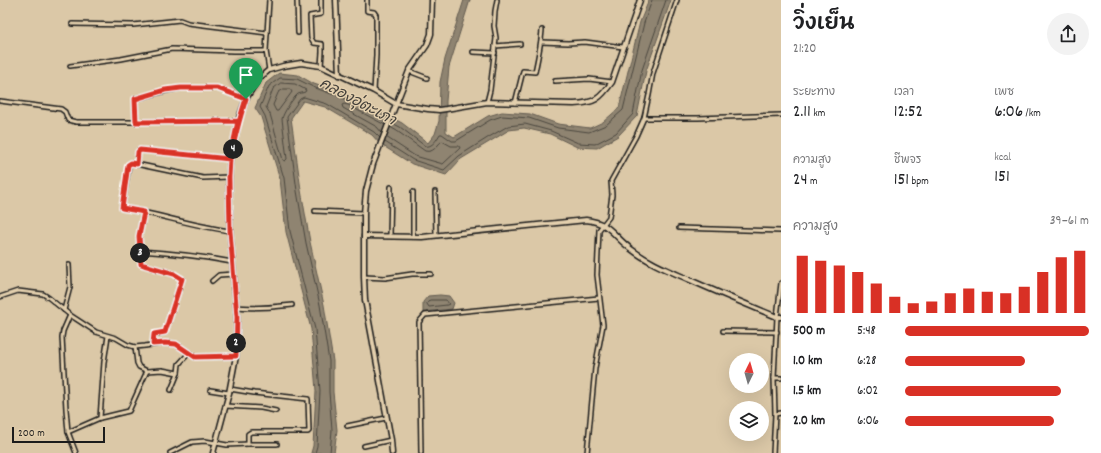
<!DOCTYPE html>
<html lang="th">
<meta charset="utf-8">
<style>
:root{--surface:#fff;--page:#f2f2f2;--text:#202124;--muted:#757577;--accent:#d93025}
body{margin:0;font-family:Dekko,"Playpen Sans Thai",sans-serif;background:var(--page);color:var(--text);height:100vh;display:flex;flex-direction:column;font-size:15px;white-space:nowrap}
*{box-sizing:border-box;margin:0}
p{font-size:13px;color:var(--muted)}
.icon{flex:none;width:22px;height:22px;fill:none;stroke:currentColor;stroke-width:2;stroke-linecap:round;stroke-linejoin:round}
.map{position:relative;flex:1;overflow:hidden}
.details{display:flex;flex-direction:column;background:var(--surface);width:320px}
.details>*{flex:none}
.needle{width:26px;rotate:5deg}
.tools{position:absolute;left:729px;top:353px;display:grid;gap:8px}
.tools a{display:grid;place-items:center;width:40px;height:40px;border-radius:50%;background:var(--surface);box-shadow:0 4px 16px #0002;font-size:20px}
.scale{position:absolute;left:12px;bottom:10px;width:93px;box-sizing:border-box;padding-left:4px;border:2px solid #1c1c1c;border-top:0;font-size:11px;line-height:14px;white-space:nowrap;color:#1c1c1c;-webkit-text-stroke:3px #e3cfad;paint-order:stroke}
.pin{position:absolute;display:grid;place-items:center;width:34px;height:34px;color:#fff;margin:-41px -17px;border-radius:50% 50% 50% 0;rotate:-45deg;box-shadow:0 0 4px #0007}
.pin .icon{rotate:45deg}
.km{position:absolute;width:20px;height:20px;margin:-10px;border-radius:50%;background:#222;color:#fff;font-size:11px;line-height:20px;text-align:center}
.round{display:grid;place-items:center;flex:none;width:42px;height:42px;border-radius:21px;background:var(--page)}
.overview{display:flex;align-items:center;justify-content:space-between;height:68px;padding:0 12px}
h1{font-size:22px;font-weight:600;line-height:30px}
.figures{display:grid;grid-template-columns:repeat(3,1fr);gap:6px;height:68px;padding:4px 12px}
.figures div{display:grid;align-content:center}
.figures b{font-size:17px;font-weight:600}
.figures small{font-size:11px;font-weight:400}
.figures p{font-size:11px}
.chart{height:112px;padding:8px 12px}
.chart p{display:flex;justify-content:space-between}
.chart svg{width:100%;height:72px;margin-top:4px;stroke:var(--accent);stroke-width:6}
ul{padding:0 12px;list-style:none;font-size:13px}
li{display:grid;grid-template-columns:64px 48px 1fr;align-items:center;height:30px}
li i{height:10px;border-radius:5px;background:var(--accent)}
main{display:flex;flex:1;min-height:0}
.map>svg:first-child{display:block}
</style>
<main>
<div class="map">
<svg width="781" height="453" viewBox="0 0 781 453">
<rect width="100%" height="100%" fill="#dbc8a7"/>
<filter id="ink" filterUnits="userSpaceOnUse"><feTurbulence type="fractalNoise" baseFrequency=".025" numOctaves="2"/><feDisplacementMap in="SourceGraphic" scale="8" xChannelSelector="R" yChannelSelector="G"/><feConvolveMatrix kernelMatrix="1 2 1 2 8 2 1 2 1" color-interpolation-filters="sRGB"/></filter>
<g filter="url(#ink)">
<g fill="#8f8471" stroke="#615a4f">
<polygon points="464,0 470,0 449,67 446,101 446,132 454,137 488,116 502,112 530,114 558,124 590,128 603,122 619,108 640,22 649,0 671,0 646,71 637,116 618,136 597,148 577,147 550,134 524,128 509,130 461,159 446,175 412,164 380,144 372,135 325,107 303,101 291,118 301,190 310,242 324,305 333,361 333,392 337,430 334,453 311,453 313,446 316,391 311,329 286,232 280,179 261,117 255,108 266,83 279,73 298,75 314,84 352,97 402,123 428,143 435,134 439,121 440,82 445,59"/>
<polygon points="440,295 449,296 454,303 452,309 423,312 423,302 428,296"/>
</g>
<g fill="none" stroke-linecap="round" stroke-linejoin="round">
<g stroke="#4a463e" stroke-width="1">
<path d="M281,83L295,84L306,90L305,92C302,93 301,93 298,94C293,98 283,113 282,119L287,159L285,161L283,160L270,114L266,107L273,89Z"/>
<polygon points="284,89 290,89 292,92 278,111 276,111 273,105 278,93"/>
<path d="M392,123L400,127L425,146C432,148 437,139 440,134H442L452,141H456L490,120L502,116L529,118L558,128L589,132L606,125L623,110L644,23L652,0"/>
<polyline points="382,133 377,127 343,108 342,105 344,104 348,105 385,125"/>
<path d="M386,137L415,156L443,164L460,148L459,146H451L442,141C436,146 434,153 425,151L397,131L390,127"/>
<polyline points="385,142 413,160 444,170 459,156 489,137 508,126 525,124 551,131 578,143 595,144 616,133 633,114 642,70 666,0"/>
<polygon points="430,300 446,300 449,304 447,305 429,307 427,304"/>
<polyline points="315,453 317,446 320,391 315,329 290,231 284,178 265,116 260,107 269,86 280,78 297,79 313,87 350,101 387,120"/>
<polyline points="330,453 332,430 329,392 329,361 320,305 306,243 297,191 287,117 300,99 304,97 327,104 374,132 380,138"/>
</g>
<g stroke="#1c1c1c" stroke-width="6">
<g id="minor">
<polyline points="269,0 266,51 269,70"/>
<polyline points="297,0 298,33"/>
<polyline points="367,0 367,11 374,12 376,15 376,55 374,91"/>
<polyline points="72,24 133,25 180,20 188,23 267,33"/>
<polyline points="541,42 568,43 585,42 623,47"/>
<polyline points="495,46 520,44"/>
<polyline points="473,52 495,53"/>
<polyline points="70,66 121,59 172,49 234,51 266,51"/>
<polyline points="321,66 322,52 322,44 314,43 311,38 310,16 321,14 321,0"/>
<polyline points="409,71 427,78"/>
<polyline points="555,81 589,79 612,82"/>
<polyline points="0,101 61,109 65,112 68,120 76,122 136,122 238,121"/>
<polyline points="487,102 490,90 496,38 494,26 495,11 497,0"/>
<path d="M515,103L523,71L535,72C538,58 541,44 542,30"/>
<polyline points="644,118 698,118 781,115"/>
<polyline points="136,122 135,99 165,91 181,88 217,88 246,99"/>
<polyline points="137,164 138,152 140,150 230,159"/>
<path d="M229,177L203,178L136,164L131,163L129,165L122,208C158,214 193,226 230,231"/>
<polyline points="413,192 413,237"/>
<polyline points="435,192 436,235"/>
<polyline points="315,211 364,213"/>
<polyline points="144,212 139,236 141,263 144,265 174,274 182,279 165,332 154,335 153,344"/>
<polyline points="679,228 781,231"/>
<polyline points="390,236 391,187"/>
<path d="M140,251C171,253 201,256 232,262"/>
<polyline points="364,277 385,278 412,274 431,274"/>
<polyline points="212,281 219,275 234,274"/>
<polyline points="0,297 18,291 43,294 49,298 70,315 96,332 116,338 128,345 135,347 145,346 165,343 176,344 195,357 236,356"/>
<path d="M237,307C255,309 273,307 292,305"/>
<polyline points="64,310 70,287 69,265"/>
<polyline points="70,315 63,331 62,337 66,409 68,432 76,453"/>
<polyline points="723,331 777,332"/>
<polyline points="135,347 137,363 139,367 147,371 162,370 178,373"/>
<polyline points="774,378 781,378"/>
<polyline points="230,389 254,393 308,399 309,431 308,432 251,432 248,434 248,444"/>
<polyline points="171,390 178,373 179,364 189,353"/>
<polyline points="210,390 229,393"/>
<polyline points="226,406 261,408 276,411"/>
<polyline points="775,414 781,413"/>
<polyline points="100,418 129,411 147,371"/>
<polyline points="347,426 386,418"/>
<polyline points="68,432 100,418 104,362 108,336"/>
<polyline points="364,446 391,440"/>
<polyline points="170,453 192,442 205,441 227,445 248,444 277,444"/>
<polyline points="421,453 419,322 425,315 599,298"/>
<polyline points="587,453 595,368 603,325 597,275 599,230 609,217 612,195 611,181 636,136 644,118 649,95 653,73 677,0"/>
<polyline points="773,453 775,414 774,378 777,317 781,283"/>
</g>
</g>
<g stroke="#1c1c1c" stroke-width="7">
<g id="tertiary">
<polyline points="336,0 339,75"/>
<path d="M432,0L431,34L427,45L409,71L396,104L428,109L439,110L446,109L487,102L574,104C595,103 600,99 612,82L640,0"/>
<path d="M364,236L422,237L586,220C611,223 613,236 631,249C649,263 670,271 690,280C719,293 748,305 777,317H781"/>
<polyline points="213,453 229,393 236,356 237,317 230,231 229,177 230,159 236,133 238,121 246,99 257,80 269,70 283,66 301,63 321,66 374,91 396,104 373,164 366,191 364,213 364,277 365,300 391,440 392,453"/>
</g>
</g>
<use href="#minor" stroke="#e3cfad" stroke-width="3"/>
<use href="#tertiary" stroke="#e3cfad" stroke-width="4"/>
</g>
</g>
<g fill="none" stroke-linecap="round" stroke-linejoin="round" filter="url(#ink)">
<g stroke="#fff" stroke-width="8">
<path id="route" d="M246,99L217,88H181L165,90L135,99L136,122L238,121L230,159L229,177L230,231L237,317L236,356L195,357L176,344L165,343L153,344L154,334L165,332L182,279L174,274L144,265L141,264L139,236L144,212L122,208L128,165L131,163L137,164L138,152L140,150L230,159C235,138 239,119 246,99"/>
</g>
<use href="#route" stroke="#d93025" stroke-width="5"/>
</g>
<g text-anchor="middle" stroke-width="3" stroke-linejoin="round" paint-order="stroke">
<g font-size="15" font-style="italic" fill="#44403a" stroke="#e3cfad">
<text transform="translate(358 101) rotate(28)" y="5">คลองอุ่ตะเภา</text>
</g>
</g>
</svg>
<div class="tools">
<a><svg class="needle" viewBox="-14 -14 28 28"><path d="M0-13l5 13h-10z" fill="#e53935"/><path d="M0 13l5-13h-10z" fill="#757577"/></svg></a>
<a><svg class="icon" aria-label="layers" viewBox="0 0 24 24"><path d="M12 4l9 5-9 5-9-5zM3 14l9 5 9-5"/></svg></a>
</div>
<div class="scale">200 m</div>
<div class="pin" style="left:246px;top:99px;background:#1e9e55"><svg class="icon" aria-label="arrive" viewBox="0 0 24 24"><path d="M6 21V4h12l-3 4 3 4H6"/></svg></div>
<b class="km" style="left:236px;top:343px">2</b>
<b class="km" style="left:140px;top:253px">3</b>
<b class="km" style="left:233px;top:149px">4</b>
</div>
<section class="details">
<div class="overview"><div><h1>วิ่งเย็น</h1><p>21:20</p></div><a class="round"><svg class="icon" aria-label="share" viewBox="0 0 24 24"><path d="M12 15V3M7 8l5-5 5 5M5 13v7h14v-7"/></svg></a></div>
<div class="figures">
<div><p>ระยะทาง</p><b>2.11<small> km</small></b></div>
<div><p>เวลา</p><b>12:52</b></div>
<div><p>เพซ</p><b>6:06<small> /km</small></b></div>
</div>
<div class="figures">
<div><p>ความสูง</p><b>24<small> m</small></b></div>
<div><p>ชีพจร</p><b>151<small> bpm</small></b></div>
<div><p>kcal</p><b>151</b></div>
</div>
<div class="chart"><p><span>ความสูง</span>39–61 m</p>
<svg viewBox="0 0 160 44" preserveAspectRatio="none"><path d="M5 44V9M15 44V12M25 44V15M35 44V19M45 44V26M55 44V34M65 44V38M75 44V37M85 44V32M95 44V29M105 44V31M115 44V32M125 44V28M135 44V19M145 44V10M155 44V6"/></svg>
</div>
<ul>
<li><b>500 m</b>5:48<i style="width:100%"></i></li>
<li><b>1.0 km</b>6:28<i style="width:65%"></i></li>
<li><b>1.5 km</b>6:02<i style="width:85%"></i></li>
<li><b>2.0 km</b>6:06<i style="width:81%"></i></li>
</ul>
</section>
</main>
